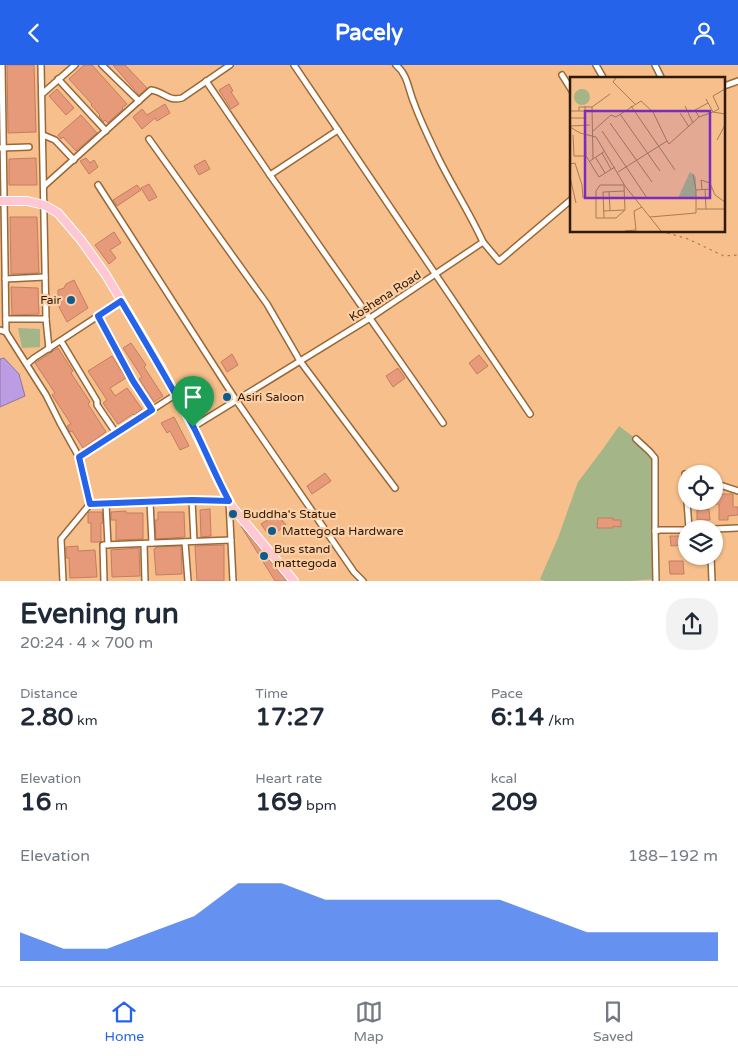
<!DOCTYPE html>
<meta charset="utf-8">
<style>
:root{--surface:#fff;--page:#f2f2f3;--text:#1f2937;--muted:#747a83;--line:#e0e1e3;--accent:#2563eb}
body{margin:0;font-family:"Varela Round",sans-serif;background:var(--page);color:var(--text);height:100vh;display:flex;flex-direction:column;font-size:19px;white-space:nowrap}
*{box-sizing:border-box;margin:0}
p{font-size:16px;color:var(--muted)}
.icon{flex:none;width:28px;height:28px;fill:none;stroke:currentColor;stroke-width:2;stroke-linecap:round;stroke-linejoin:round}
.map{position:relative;height:516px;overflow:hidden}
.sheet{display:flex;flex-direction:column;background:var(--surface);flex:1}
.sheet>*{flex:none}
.controls{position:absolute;left:678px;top:400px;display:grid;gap:10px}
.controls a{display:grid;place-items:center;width:45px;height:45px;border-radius:50%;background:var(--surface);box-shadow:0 1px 4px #0004;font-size:25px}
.pin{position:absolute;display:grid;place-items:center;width:42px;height:42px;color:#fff;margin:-51px -21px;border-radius:50% 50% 50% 0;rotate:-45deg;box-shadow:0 0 5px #0007}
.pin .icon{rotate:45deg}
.round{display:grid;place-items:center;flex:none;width:52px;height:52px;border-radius:20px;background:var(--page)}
.head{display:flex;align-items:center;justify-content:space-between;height:85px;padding:0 20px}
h1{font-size:28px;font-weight:700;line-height:38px}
.stats{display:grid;grid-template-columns:repeat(3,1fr);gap:8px;height:85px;padding:5px 20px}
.stats div{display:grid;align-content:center}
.stats b{font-size:25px;font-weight:700}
.stats small{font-size:14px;font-weight:400}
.stats p{font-size:14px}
.chart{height:140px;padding:10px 20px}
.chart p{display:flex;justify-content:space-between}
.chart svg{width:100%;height:90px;margin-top:5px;fill:var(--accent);opacity:.7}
header{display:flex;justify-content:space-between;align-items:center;height:65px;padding:0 20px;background:var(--accent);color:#fff;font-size:22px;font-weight:700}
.dock{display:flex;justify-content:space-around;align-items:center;height:70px;border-top:1px solid var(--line);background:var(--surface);font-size:14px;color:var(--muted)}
.dock a{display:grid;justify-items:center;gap:2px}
.dock .current{color:var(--accent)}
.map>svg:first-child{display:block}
</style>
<header><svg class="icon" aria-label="back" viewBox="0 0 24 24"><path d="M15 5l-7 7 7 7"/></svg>Pacely<svg class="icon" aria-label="person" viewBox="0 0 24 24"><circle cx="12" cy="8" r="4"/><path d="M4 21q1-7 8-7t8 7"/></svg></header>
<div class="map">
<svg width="738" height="516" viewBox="0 0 738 516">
<rect width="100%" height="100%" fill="#f6bf8b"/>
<g fill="#a4b587">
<polygon points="18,263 40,264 40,282 22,283"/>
<polygon points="619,361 636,374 655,393 656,514 629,516 544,516 540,514 558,473 574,428 578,417 603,384"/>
</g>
<polygon fill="#bc9de3" stroke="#9176a0" points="4,293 19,309 25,331 0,342 0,294"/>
<g fill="#e79a79" stroke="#c17e62">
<polygon points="7,0 34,0 36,67 8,68"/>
<polygon points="84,0 92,0 127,39 122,43 123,44 108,58 105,55 103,57 99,51 100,50 91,40 92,39 69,14"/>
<polygon points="113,0 125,0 147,23 139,30"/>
<polygon points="229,19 233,26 231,27 239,39 231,44 219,25"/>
<polygon points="57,24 74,43 66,50 49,31"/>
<polygon points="165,39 170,48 157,56 155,53 142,64 133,52 142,44 147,50"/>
<polygon points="81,50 97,68 76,86 63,72 61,74 58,70"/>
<polygon points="36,93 37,120 9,120 9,94"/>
<polygon points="86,93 90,98 94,95 98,102 89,109 80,96"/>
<polygon points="205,95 210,104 199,110 194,101"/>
<polygon points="149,119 157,132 149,136 141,123"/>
<polygon points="137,120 141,125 117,141 113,135"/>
<polygon points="10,152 37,152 39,208 11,209"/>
<polygon points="114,167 121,178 110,185 116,193 109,199 95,180"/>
<polygon points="74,215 88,243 67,257 58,240 58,225 64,223 66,219"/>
<polygon points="11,222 38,223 39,249 12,250"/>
<polygon points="131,278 146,300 144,302 163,331 154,337 139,314 142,312 123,283"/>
<polygon points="58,283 73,306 71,308 90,337 88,339 106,367 83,383 72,366 70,367 67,361 71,359 52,330 55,328 35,298"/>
<polygon points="232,289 238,300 227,307 221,297"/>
<polygon points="479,290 488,301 477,309 469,298"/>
<polygon points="112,291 126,313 110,323 115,331 127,323 142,344 134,350 133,349 118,359 103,338 107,335 88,306"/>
<polygon points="398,303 405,313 393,322 386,311"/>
<polygon points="194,324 205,342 194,350 184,331"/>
<polygon points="174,352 189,381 180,385 170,366 167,368 161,358"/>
<polygon points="325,408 331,416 312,429 307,421"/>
<polygon points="714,429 733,429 733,442 738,442 738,450 728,451 728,455 719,455 719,439 714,439"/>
<polygon points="210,444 211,471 201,472 200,445"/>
<polygon points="709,444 710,455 697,455 697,445"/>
<polygon points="126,446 126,448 143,448 143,474 116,475 116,455 111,455 111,447"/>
<polygon points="89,447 102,447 103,458 101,458 101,476 100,477 91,477 91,458 88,458 88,449"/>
<polygon points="158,447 184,447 185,472 156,474 155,455 158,455"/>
<polygon points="277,449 286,460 270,472 261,459"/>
<polygon points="598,453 613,453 613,455 621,455 621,462 613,461 613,463 597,463"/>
<polygon points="241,461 287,516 275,516"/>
<polygon points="670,471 683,471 684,480 671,481"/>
<polygon points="224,480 224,516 197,516 195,481"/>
<polygon points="78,481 78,486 95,485 97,512 70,513 69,493 66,493 66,482"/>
<polygon points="181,481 182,509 156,510 154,484 156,483 156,482"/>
<polygon points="139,483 140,511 112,512 111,485"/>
<polygon points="669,496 683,496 684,509 670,509"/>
</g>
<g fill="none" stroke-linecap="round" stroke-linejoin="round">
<g stroke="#9a6836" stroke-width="8">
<g id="minor">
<polyline points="41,0 46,254 49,284"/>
<polyline points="102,0 139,36"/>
<polyline points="294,0 530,349"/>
<path d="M396,0C408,10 408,24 414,38C420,55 428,71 436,88C450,118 469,146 483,177"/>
<polyline points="596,0 604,14"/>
<polyline points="655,0 662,14"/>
<polyline points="562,10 572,26"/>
<polyline points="58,14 106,66"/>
<polyline points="206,16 270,110 443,358"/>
<polyline points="724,21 738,16"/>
<polyline points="42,29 75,0"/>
<polyline points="43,70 55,75 74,95"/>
<polyline points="149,74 267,239 300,296 395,423"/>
<polyline points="0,83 29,82"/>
<polyline points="270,110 338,65"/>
<polyline points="98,120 236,335 354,507 363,516"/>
<path d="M44,121L151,25C163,26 168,37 182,33L230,0"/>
<polyline points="5,214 45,212"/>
<polyline points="98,251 131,311 133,316 152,345"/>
<polyline points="6,254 46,254"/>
<polyline points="0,265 6,267 2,0"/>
<polyline points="6,267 46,330 60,358 79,392 175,330"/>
<polyline points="61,276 97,336 97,340 116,368"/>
<polyline points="27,299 34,293 121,236"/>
<polyline points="193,362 370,253 483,177 499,196 572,134"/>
<polyline points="636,374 650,387 655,393 655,466"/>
<polyline points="79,392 90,439"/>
<polyline points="686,409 685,409 686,423"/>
<polyline points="714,418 738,426"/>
<polyline points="192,435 194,476"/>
<polyline points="687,436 689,464"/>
<polyline points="150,437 152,478"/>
<polyline points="106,439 108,480"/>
<polyline points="714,464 738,463"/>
<polyline points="185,477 188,516"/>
<polyline points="144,479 145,516"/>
<polyline points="711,491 712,516"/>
<polyline points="63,516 61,474 90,439 192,435 229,436 233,516"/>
<polyline points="104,516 103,480 231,475"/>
<polyline points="656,516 655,466 660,465 686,465"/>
</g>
</g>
<g stroke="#fff" stroke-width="10">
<polyline id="primary" points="0,136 27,136 44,140 58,148 81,175 106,210 161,302 193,362 219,417 233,443 294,516"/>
</g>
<polyline stroke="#936d48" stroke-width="1" stroke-dasharray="2.5 4" stroke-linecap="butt" points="661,166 688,174 724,191 738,190"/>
<use href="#minor" stroke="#fff" stroke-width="5"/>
<use href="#primary" stroke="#ffc6d4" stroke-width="8"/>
</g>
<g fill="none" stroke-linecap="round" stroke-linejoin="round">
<g stroke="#fff" stroke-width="10">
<path id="route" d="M121,236C146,278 171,320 194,363C206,387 216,412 229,436L192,435L90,439L79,392L152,345L133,316L98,251Z"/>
</g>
<use href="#route" stroke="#2563eb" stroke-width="6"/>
</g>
<g fill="#0c5c8f" stroke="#fccfa6" stroke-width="2">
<circle cx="71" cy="235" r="5"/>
<circle cx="227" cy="332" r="5"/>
<circle cx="233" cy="449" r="5"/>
<circle cx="272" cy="466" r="5"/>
<circle cx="264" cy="491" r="5"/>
</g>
<g text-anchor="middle" stroke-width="4.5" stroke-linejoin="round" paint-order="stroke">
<g font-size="12" fill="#2e1a05" stroke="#fccfa6">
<text transform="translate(385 231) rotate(-33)" y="4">Koshena Road</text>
</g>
<g font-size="12" fill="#2e1a05" stroke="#fccfa6" text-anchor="start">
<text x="61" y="239" text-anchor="end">Fair</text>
<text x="237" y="336">Asiri Saloon</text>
<text x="243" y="453">Buddha's Statue</text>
<text x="282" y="470">Mattegoda Hardware</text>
<text x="274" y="488">Bus stand<tspan x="274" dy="14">mattegoda</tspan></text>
</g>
</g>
<g transform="translate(570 12)">
<rect width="155" height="155" fill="#f6bf8b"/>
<path d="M4 20a8 8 0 1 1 16 0a8 8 0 1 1-16 0ZM120,95L126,100V121H108Z" fill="#a4b587"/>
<path fill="none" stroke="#a67d55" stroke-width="1" d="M46,1L43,5L65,27M136,22L143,35L149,32L143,19L155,12M61,29L105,93M115,29L123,46M22,30L40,17M0,34H16M9,34V30H22L23,82M110,36L119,50M50,37L90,94M129,40L125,33L138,26M0,41H16M40,46L82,105M0,49L20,48M0,50L10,56L26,60L55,109L91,154M23,54L41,38L46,40L71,24L83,35L97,64M32,54L77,121M3,58L4,79H16L15,29M147,63L155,48M32,76L41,92M16,79L29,100L45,90M26,81L35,96M20,84L35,74M0,87L5,86L12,108L13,121M48,95L97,64L99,67L129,40L143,35L155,37M123,97L126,113M0,100L6,126M30,108H54L55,133L46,141H26V114ZM132,112L131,103L140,106L145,118L155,125M135,112L136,132M39,115L40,133M127,132H155M33,134L54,133M80,140L126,136V113L142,112M34,141L33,115L54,114M55,154L66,153L64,134L72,130"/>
<path fill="#7b2cbf" fill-opacity="0.15" stroke="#7b2cbf" stroke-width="2.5" d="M15,34H140V121H15Z"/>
<rect width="155" height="155" fill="none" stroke="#2e1a05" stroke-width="2.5"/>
</g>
</svg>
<div class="controls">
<a><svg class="icon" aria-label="locate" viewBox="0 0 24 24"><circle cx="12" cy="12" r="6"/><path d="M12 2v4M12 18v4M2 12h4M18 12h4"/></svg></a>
<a><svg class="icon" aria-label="layers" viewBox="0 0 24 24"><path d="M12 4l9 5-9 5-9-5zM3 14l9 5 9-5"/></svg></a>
</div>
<div class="pin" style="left:193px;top:362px;background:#1e9e55"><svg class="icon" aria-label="arrive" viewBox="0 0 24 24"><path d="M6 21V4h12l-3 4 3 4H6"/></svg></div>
</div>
<section class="sheet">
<div class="head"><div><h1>Evening run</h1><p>20:24 · 4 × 700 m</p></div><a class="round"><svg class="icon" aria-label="share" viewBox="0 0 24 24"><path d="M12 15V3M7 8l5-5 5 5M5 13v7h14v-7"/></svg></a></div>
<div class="stats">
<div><p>Distance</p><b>2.80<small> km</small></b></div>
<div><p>Time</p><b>17:27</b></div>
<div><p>Pace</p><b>6:14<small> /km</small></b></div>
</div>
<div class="stats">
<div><p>Elevation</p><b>16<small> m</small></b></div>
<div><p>Heart rate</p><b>169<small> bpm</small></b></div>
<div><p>kcal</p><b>209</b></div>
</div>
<div class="chart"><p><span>Elevation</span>188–192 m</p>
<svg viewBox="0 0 160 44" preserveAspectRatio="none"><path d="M0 44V30L10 38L20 38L30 30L40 22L50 6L60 6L70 14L80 14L90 14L100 14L110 14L120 22L130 30L140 30L150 30L160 30V44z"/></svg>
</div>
</section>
<nav class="dock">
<a class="current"><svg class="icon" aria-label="home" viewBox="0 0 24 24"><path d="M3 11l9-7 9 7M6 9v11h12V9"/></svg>Home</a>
<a><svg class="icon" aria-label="map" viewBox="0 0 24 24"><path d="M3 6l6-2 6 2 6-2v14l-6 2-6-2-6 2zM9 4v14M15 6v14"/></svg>Map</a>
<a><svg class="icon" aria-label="saved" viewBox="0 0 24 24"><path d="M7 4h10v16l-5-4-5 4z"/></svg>Saved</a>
</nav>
